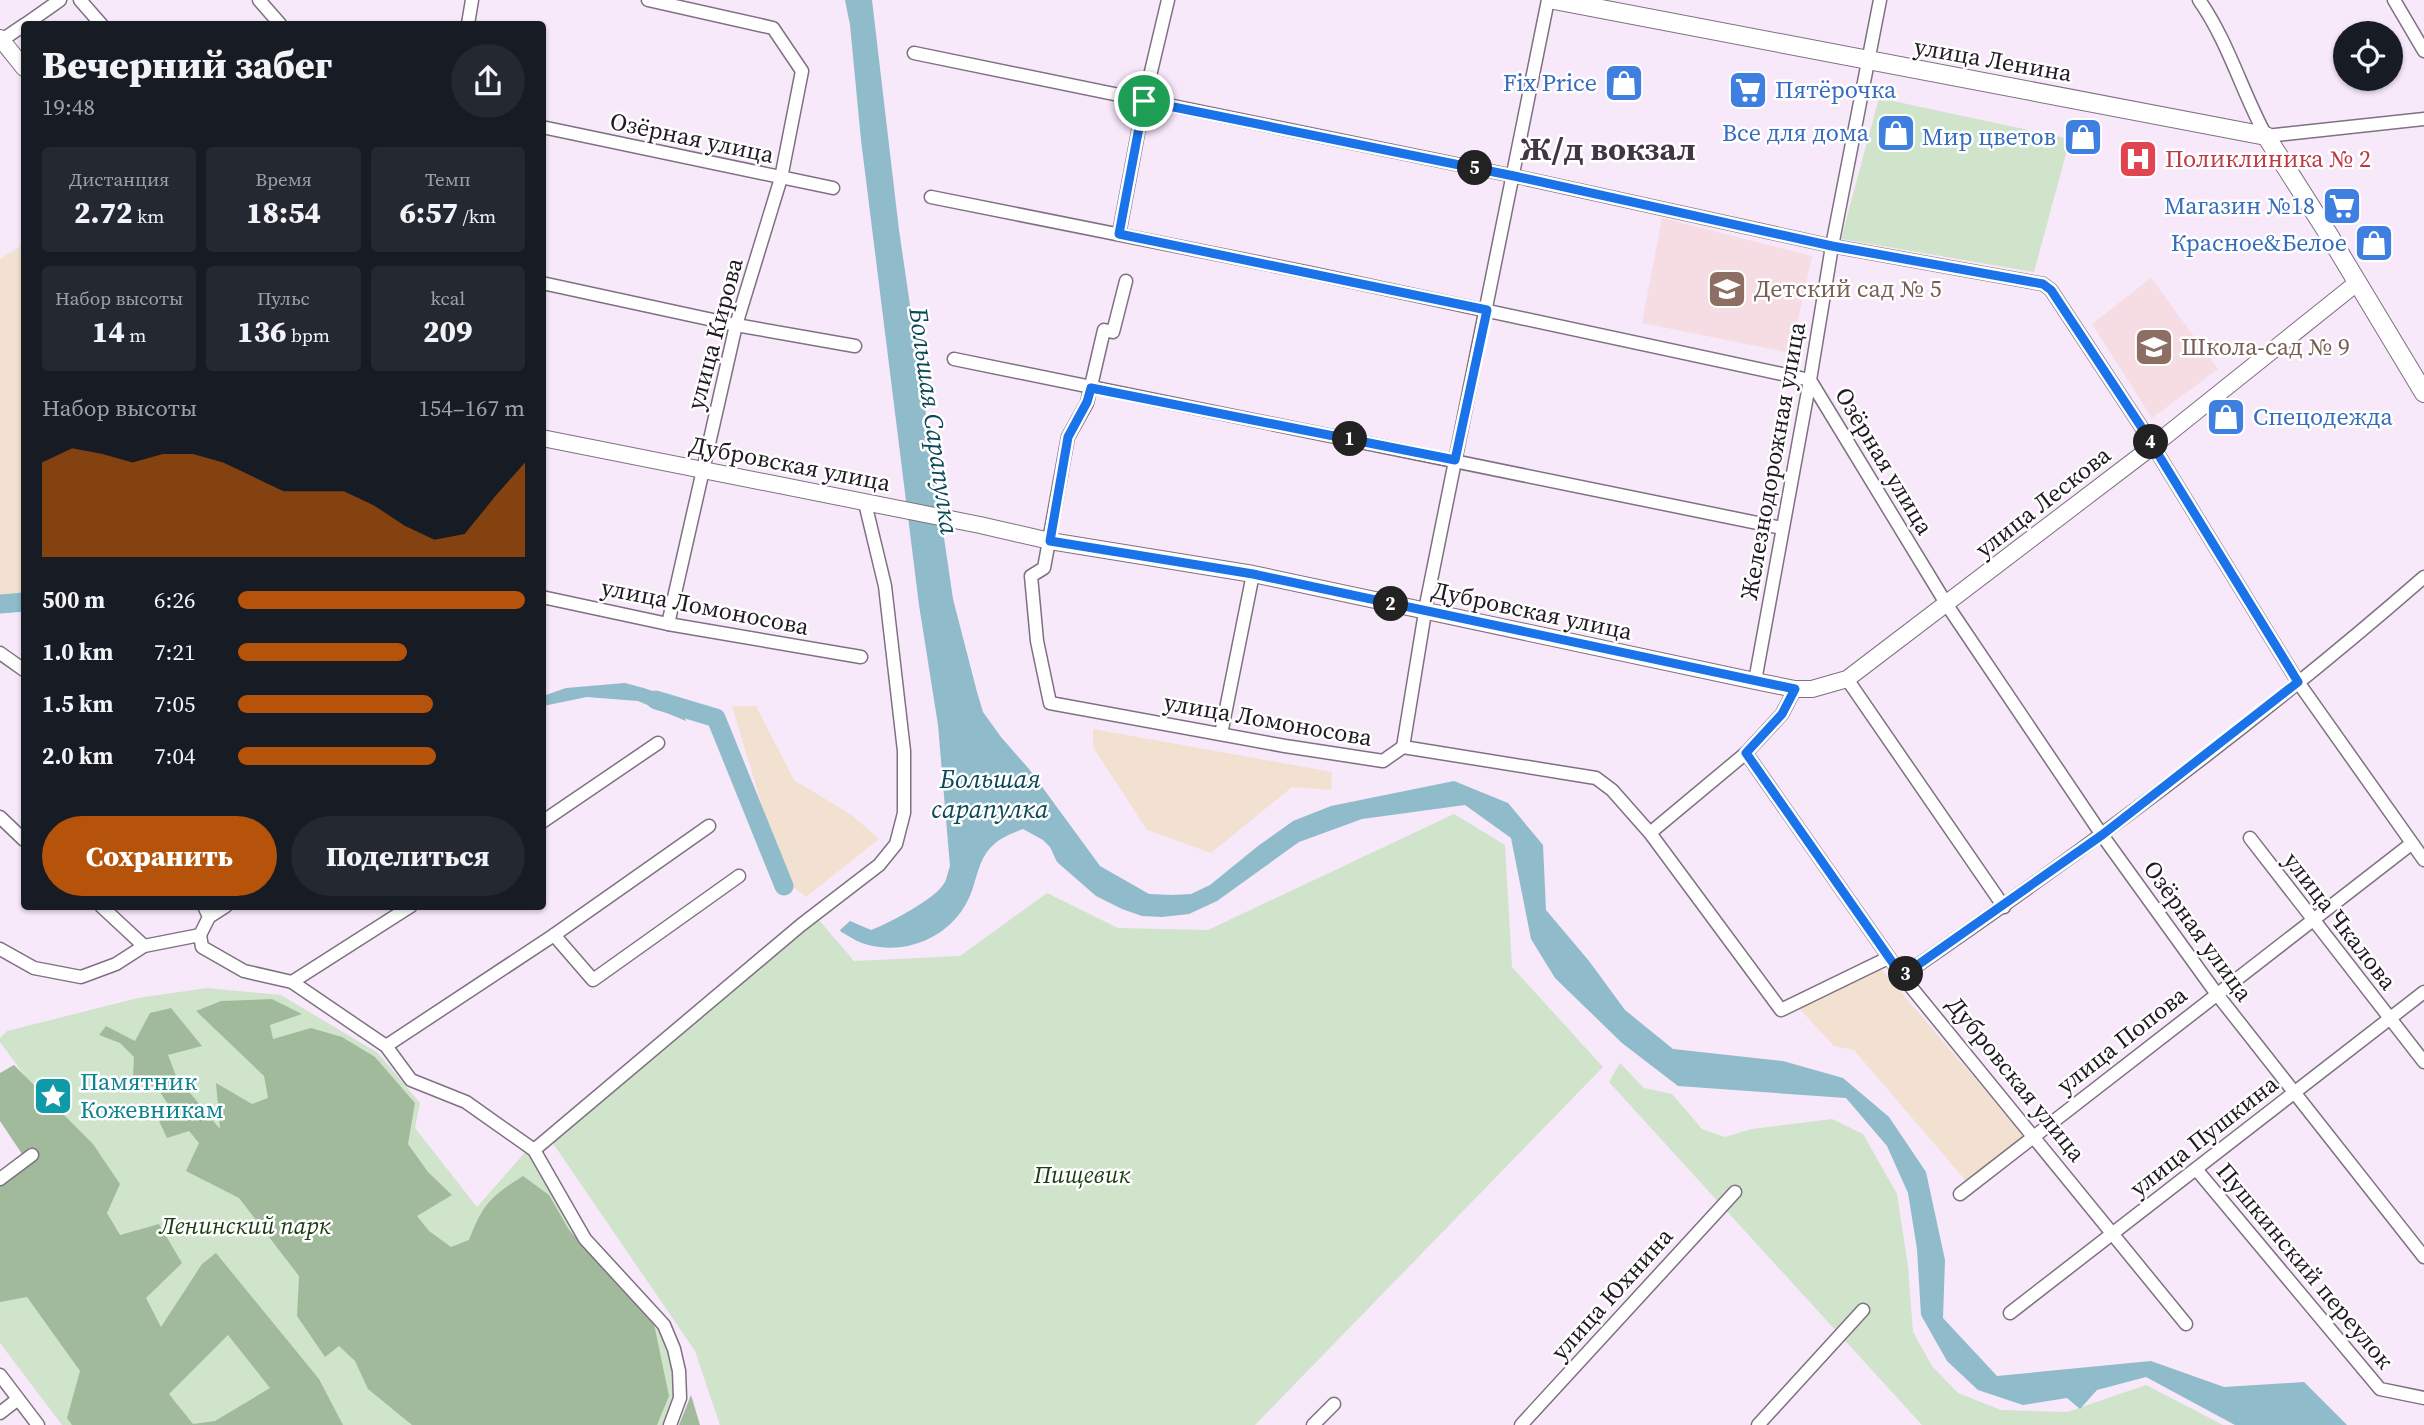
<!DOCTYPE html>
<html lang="ru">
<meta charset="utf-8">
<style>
:root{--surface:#171b24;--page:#242831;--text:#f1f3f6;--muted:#9ea1a6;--accent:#b45309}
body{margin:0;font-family:"Source Serif 4",serif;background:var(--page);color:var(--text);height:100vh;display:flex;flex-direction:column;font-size:26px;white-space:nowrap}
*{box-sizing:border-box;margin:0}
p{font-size:23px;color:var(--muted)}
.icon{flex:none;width:38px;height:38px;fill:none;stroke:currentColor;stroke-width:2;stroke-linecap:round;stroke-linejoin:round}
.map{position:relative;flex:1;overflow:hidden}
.drawer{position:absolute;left:21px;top:21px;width:525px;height:889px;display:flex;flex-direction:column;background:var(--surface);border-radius:7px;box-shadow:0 2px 5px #0004}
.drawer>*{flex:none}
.tools{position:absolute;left:2333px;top:21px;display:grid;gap:14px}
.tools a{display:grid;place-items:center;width:70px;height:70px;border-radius:50%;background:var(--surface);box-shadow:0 2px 5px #0004;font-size:35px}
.pin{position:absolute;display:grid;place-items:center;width:60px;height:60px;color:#fff;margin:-30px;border:4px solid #fff;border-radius:50%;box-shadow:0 2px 7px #0007}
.km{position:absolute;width:35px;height:35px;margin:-18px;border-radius:50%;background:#222;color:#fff;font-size:19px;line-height:35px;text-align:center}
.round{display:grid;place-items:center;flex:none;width:74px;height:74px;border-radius:37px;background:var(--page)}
.head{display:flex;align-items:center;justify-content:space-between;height:119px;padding:0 21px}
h1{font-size:38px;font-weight:800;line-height:52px}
.figures{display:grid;grid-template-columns:repeat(3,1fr);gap:10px;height:119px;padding:7px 21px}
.figures div{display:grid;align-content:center;border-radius:7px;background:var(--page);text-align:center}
.figures b{font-size:30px;font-weight:800}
.figures small{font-size:19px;font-weight:400}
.figures p{font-size:19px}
.chart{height:196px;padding:14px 21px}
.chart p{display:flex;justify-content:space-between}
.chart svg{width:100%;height:126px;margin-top:7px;fill:var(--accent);opacity:.7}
.cta{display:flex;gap:14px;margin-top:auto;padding:14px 21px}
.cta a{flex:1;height:80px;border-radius:42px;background:var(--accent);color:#fff;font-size:28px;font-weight:800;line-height:80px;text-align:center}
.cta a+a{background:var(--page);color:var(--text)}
ul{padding:0 21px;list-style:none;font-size:23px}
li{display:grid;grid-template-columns:112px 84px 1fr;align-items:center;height:52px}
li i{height:18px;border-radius:9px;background:var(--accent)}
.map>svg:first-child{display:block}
</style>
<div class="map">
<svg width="2424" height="1425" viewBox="0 0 2424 1425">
<rect width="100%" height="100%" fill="#f7e8fa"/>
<g fill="#f2e1d0">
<polygon points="24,244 24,599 0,597 0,259"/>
<polygon points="732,706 756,706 794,780 853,816 879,839 806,897 784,879"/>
<polygon points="1093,729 1332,772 1331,790 1292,787 1211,853 1147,830 1093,747"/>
<polygon points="1880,968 2025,1137 1968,1183 1854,1050 1834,1046 1797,1006"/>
</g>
<g fill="#f6dce3">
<polygon points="1662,218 1812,256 1791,353 1642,323"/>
<polygon points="2151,278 2218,369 2152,418 2092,324"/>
</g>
<g fill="#d0e4cb">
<polygon points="1879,98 2070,139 2034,272 1841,239"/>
<polygon points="1454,814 1505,845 1512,967 1603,1067 1255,1425 720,1425 695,1351 548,1136 818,919 854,961 960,956 1047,893 1118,928 1208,930"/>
<polygon points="207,988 281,995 378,1053 420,1103 415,1128 477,1207 528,1149 574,1228 661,1321 677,1395 665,1425 62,1425 0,1343 0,1188 69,1136 0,1042 0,1038 7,1031 138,998"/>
<polygon points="1620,1063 1644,1088 1672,1094 1702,1129 1725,1137 1752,1129 1832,1119 1863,1134 1897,1194 1908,1266 1913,1332 1932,1366 1958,1393 2001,1410 2067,1412 2146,1385 2223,1425 1922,1425 1609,1082"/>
</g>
<g fill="#a2ba9c" fill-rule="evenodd">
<path d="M272,999L302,1014L270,1025L273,1039L311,1028L342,1037L375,1057L415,1103L408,1144L428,1172L452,1195L417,1216L429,1231L451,1247L469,1240C483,1204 490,1197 523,1176L549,1195L569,1230L654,1324L669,1396L657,1425H412L368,1389L355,1361L339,1346L325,1357L297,1316L299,1276L239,1198L186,1171L199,1143L189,1131L167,1138L159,1121L171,1109L158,1089L133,1076L134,1057L120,1043L99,1035L106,1026L135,1041L150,1013L171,1008L202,1046L168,1055L176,1076L220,1129L216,1083L252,1104L268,1098L264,1076L196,1011L221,1001Z"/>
<path d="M14,1065L93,1144L120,1184L107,1213L120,1235L159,1224L182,1263L146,1298L161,1327L202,1264L216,1253L319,1379L343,1425H72L67,1418L80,1371L27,1297L0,1302V1175L24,1157L0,1121V1073ZM228,1335L270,1388L215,1421L193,1424L169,1394Z"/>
<polygon points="691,1395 700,1425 679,1425"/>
</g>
<g fill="#90bbca">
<path d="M845,0H872L899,230L953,599L977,692L983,712L1001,737L1029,769L1100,866L1149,894L1172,895L1191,894L1210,885L1258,846L1293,821L1331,806L1454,781L1508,803L1543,845L1546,910L1589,961L1625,1010L1673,1049L1783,1061L1843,1078L1889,1117L1926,1172L1945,1260L1943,1318L1997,1376L2151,1361L2224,1387L2304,1382L2347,1425H2235L2146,1377L2097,1390L2080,1409L2067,1398L2023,1405L1978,1390L1947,1361L1921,1315L1917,1249L1908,1193L1887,1146L1846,1098L1678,1086L1622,1043L1555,978L1531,939L1511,838L1465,805L1362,819L1299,842L1217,901L1189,914L1162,917L1142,916L1122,909L1096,896L1057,862L1050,847L1043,840L1023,829C1010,834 996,839 987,852C976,867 976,886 967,902C948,938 905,956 865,944C857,942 849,936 841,932L840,930L850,921L871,930C889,923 936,899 945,882C947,878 948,871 950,866L938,725L919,605L861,140L850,25Z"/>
<path d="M625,683C650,690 676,694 686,721L638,701L587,697L543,706V696L566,688Z"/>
</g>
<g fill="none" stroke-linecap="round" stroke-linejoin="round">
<g stroke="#90bbca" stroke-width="19">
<polyline points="0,604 24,602"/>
<polyline points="656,700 716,718 784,886"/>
</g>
<g stroke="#7e7181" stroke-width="15">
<g id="minor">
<polyline points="80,0 101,24"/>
<polyline points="259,0 280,24"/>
<polyline points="648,0 773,28 802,71 781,178 736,325 668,624"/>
<path d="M2199,0C2228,41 2242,92 2266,136L2424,119"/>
<polyline points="2394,0 2424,51"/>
<polyline points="26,24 60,0"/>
<polyline points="468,24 472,0"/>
<polyline points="2,40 24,25"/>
<polyline points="914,53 1514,176 1832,246 2043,284 2051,290 2142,428 2298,682 2424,860"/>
<polyline points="542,127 833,188"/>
<polyline points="931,197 1311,273 1810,380 1947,605 2102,835 2216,993 2424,1257"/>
<polyline points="1119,234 1144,101 1168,0"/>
<polyline points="1126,281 1113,332 1104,330 1087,403 1068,437 1044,568 1031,576 1037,641 1050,703 1285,746 1383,761 1403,747 1596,778 1612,790 1650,833 1781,1010 1888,958"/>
<polyline points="542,283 736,325 855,346"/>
<polyline points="954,359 1782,528"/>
<polyline points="542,597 668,624 861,657"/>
<polyline points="0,653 24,670"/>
<polyline points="1847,679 2004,907"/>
<polyline points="1755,681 1810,380 1832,246 1880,0"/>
<polyline points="1221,734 1253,574"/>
<polyline points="1403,747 1427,600 1548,0"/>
<polyline points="1746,753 1902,976 2186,1324"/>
<polyline points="0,817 24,840"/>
<polyline points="542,822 658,743"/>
<polyline points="1650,833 1746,753 1782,714 1795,689"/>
<polyline points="2250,838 2424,1062"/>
<polyline points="204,906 209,917 200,935 202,947 244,971 292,982 386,1046 411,1080 466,1102 534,1150 585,1239 664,1325 674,1349 679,1371 680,1398 670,1425"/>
<polyline points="209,917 226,906"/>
<polyline points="554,935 593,980 739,876"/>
<polyline points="144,946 200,935"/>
<polyline points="0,949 34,968 81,977 116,964 144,946 101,906"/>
<path d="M1902,976C2083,852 2259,721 2424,577"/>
<polyline points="292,982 411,906"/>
<polyline points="386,1046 554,935 709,826"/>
<polyline points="534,1150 801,925 879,865 896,844 904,813 904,751 885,586 865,503"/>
<polyline points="2196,1169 2380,1389 2424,1398"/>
<polyline points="0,1179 32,1155"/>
<polyline points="1960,1194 2411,844"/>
<polyline points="2010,1313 2424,992"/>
<polyline points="0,1375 38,1425"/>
<polyline points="0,1413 18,1399"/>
<polyline points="1313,1425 1334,1404"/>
<polyline points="1521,1425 1735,1192"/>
<polyline points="1758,1425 1863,1310"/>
</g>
</g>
<g stroke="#7e7181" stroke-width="18">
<g id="tertiary">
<polyline points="0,38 24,68"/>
<polyline points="542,438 980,525 1050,541 1253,574 1755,681 1795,689 1812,689 1847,679 2153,446 2358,282"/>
</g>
</g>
<g stroke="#7e7181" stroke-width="20">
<polyline id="secondary" points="1554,0 2266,136 2327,232 2424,393"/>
</g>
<use href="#minor" stroke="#fff" stroke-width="12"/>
<use href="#tertiary" stroke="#fff" stroke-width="16"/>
<use href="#secondary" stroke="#fff" stroke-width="18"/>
</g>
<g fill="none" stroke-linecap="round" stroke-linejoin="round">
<g stroke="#fff" stroke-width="14">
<polygon id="route" points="1144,101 1514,176 1832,246 2043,284 2051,290 2142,428 2298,682 2102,835 1902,976 1746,753 1782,714 1795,689 1253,574 1050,541 1068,437 1087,402 1091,388 1455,460 1487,310 1119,234"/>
</g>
<use href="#route" stroke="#1a73e8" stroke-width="9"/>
</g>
<defs>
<g id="shop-square" transform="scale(2.0125)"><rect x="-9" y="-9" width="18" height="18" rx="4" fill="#3f7fe0" stroke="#fff"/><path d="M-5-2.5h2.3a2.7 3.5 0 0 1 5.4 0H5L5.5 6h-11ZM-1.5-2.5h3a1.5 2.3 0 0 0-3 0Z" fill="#fff"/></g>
<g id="supermarket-square" transform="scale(2.0125)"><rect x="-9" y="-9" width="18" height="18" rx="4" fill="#3f7fe0" stroke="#fff"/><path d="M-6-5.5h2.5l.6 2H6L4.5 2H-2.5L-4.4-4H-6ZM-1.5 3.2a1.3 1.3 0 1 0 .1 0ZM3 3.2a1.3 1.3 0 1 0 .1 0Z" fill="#fff"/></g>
<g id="hospital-square" transform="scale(2.0125)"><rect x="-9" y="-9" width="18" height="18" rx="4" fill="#e0444e" stroke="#fff"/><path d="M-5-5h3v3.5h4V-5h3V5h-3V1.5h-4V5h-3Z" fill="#fff"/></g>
<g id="school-square" transform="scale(2.0125)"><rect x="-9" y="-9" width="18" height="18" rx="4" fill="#8d6e63" stroke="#fff"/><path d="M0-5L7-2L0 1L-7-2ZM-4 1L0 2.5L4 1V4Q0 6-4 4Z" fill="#fff"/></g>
<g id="sight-square" transform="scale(2.0125)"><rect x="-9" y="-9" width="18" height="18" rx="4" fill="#0f9aa8" stroke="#fff"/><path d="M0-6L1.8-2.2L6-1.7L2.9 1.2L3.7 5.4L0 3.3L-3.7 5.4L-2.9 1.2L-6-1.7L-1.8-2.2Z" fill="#fff"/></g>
</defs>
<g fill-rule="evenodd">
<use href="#shop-square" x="1624" y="83"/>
<use href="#supermarket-square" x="1748" y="90"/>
<use href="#shop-square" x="1896" y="133"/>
<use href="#shop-square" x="2083" y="137"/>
<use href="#hospital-square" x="2138" y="159"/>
<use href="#supermarket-square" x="2342" y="206"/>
<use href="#shop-square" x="2374" y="243"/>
<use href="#school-square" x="1727" y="289"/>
<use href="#school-square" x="2154" y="347"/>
<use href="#shop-square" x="2226" y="417"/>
<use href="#sight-square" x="53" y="1096"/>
</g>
<g text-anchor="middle" stroke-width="5" stroke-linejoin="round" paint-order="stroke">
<g font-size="24" fill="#1f1a20" stroke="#fff">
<text transform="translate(1993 60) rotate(10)" y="8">улица Ленина</text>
<text transform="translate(692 138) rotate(12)" y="8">Озёрная улица</text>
<text transform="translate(715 334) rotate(-75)" y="8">улица Кирова</text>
<text transform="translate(1773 461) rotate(-80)" y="8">Железнодорожная улица</text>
<text transform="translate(1884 461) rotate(59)" y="8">Озёрная улица</text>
<text transform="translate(790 464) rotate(11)" y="8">Дубровская улица</text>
<text transform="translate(2043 502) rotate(-38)" y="8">улица Лескова</text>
<text transform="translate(705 607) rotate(11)" y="8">улица Ломоносова</text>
<text transform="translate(1532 611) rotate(12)" y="8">Дубровская улица</text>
<text transform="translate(1268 720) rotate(10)" y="8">улица Ломоносова</text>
<text transform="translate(2340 921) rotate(52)" y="8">улица Чкалова</text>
<text transform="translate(2198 931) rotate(54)" y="8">Озёрная улица</text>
<text transform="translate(2122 1040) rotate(-38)" y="8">улица Попова</text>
<text transform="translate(2016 1079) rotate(51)" y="8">Дубровская улица</text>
<text transform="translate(2204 1136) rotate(-38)" y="8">улица Пушкина</text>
<text transform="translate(2305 1266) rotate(50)" y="8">Пушкинский переулок</text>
<text transform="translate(1612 1294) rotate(-48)" y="8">улица Юхнина</text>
</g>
<g font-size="24" fill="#366cbe" stroke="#fff" text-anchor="end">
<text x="1597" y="91">Fix Price</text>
<text x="1775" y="98" text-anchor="start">Пятёрочка</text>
<text x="1869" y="141">Все для дома</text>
<text x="2056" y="145">Мир цветов</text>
<text x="2315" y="214">Магазин №18</text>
<text x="2347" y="251">Красное&amp;Белое</text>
<text x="2253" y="425" text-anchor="start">Спецодежда</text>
</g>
<g font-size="24" fill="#be3a42" stroke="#fff" text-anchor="start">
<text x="2165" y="167">Поликлиника № 2</text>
</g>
<g font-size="24" fill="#785e54" stroke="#fff" text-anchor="start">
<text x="1754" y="297">Детский сад № 5</text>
<text x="2181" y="355">Школа-сад № 9</text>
</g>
<g font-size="24" fill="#0d838f" stroke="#fff" text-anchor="start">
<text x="80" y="1090">Памятник<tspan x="80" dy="28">Кожевникам</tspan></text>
</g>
<g font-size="24" font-style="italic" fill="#1a3c11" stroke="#fff">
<text x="1082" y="1183">Пищевик</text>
<text x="245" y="1234">Ленинский парк</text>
</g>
<g font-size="26" font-style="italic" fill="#0b4858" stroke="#fff">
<text transform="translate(934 421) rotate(82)" y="9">Большая Сарапулка</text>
<text x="990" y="788">Большая<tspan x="990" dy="30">сарапулка</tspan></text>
</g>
<g font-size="32" font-weight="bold" fill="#423644" stroke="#fff">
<text x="1608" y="160">Ж/д вокзал</text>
</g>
</g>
</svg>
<div class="tools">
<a><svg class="icon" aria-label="locate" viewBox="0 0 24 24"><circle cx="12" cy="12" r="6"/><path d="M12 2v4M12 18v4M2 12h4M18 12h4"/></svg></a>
</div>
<div class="pin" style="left:1144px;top:101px;background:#1e9e55"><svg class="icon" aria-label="arrive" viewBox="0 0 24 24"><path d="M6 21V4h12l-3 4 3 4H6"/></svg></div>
<b class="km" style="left:1350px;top:439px">1</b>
<b class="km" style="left:1391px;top:604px">2</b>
<b class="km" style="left:1906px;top:974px">3</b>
<b class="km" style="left:2151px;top:442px">4</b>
<b class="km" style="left:1475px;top:168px">5</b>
<section class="drawer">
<div class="head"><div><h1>Вечерний забег</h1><p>19:48</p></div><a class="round"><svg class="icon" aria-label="share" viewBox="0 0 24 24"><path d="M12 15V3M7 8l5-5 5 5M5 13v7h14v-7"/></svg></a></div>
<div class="figures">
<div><p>Дистанция</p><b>2.72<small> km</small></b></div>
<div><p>Время</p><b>18:54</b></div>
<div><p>Темп</p><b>6:57<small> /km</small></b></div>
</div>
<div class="figures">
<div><p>Набор высоты</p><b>14<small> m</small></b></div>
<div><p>Пульс</p><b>136<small> bpm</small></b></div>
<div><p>kcal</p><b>209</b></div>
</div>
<div class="chart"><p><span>Набор высоты</span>154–167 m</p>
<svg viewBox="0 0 160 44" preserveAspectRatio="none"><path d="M0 44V11L10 6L20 8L30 11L40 8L50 8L60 11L70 16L80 21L90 21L100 21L110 26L120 33L130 38L140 36L150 23L160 11V44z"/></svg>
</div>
<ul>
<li><b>500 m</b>6:26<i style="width:100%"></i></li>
<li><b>1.0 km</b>7:21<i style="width:59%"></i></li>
<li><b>1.5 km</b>7:05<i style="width:68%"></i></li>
<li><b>2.0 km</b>7:04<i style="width:69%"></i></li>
</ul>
<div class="cta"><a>Сохранить</a><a>Поделиться</a></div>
</section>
</div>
